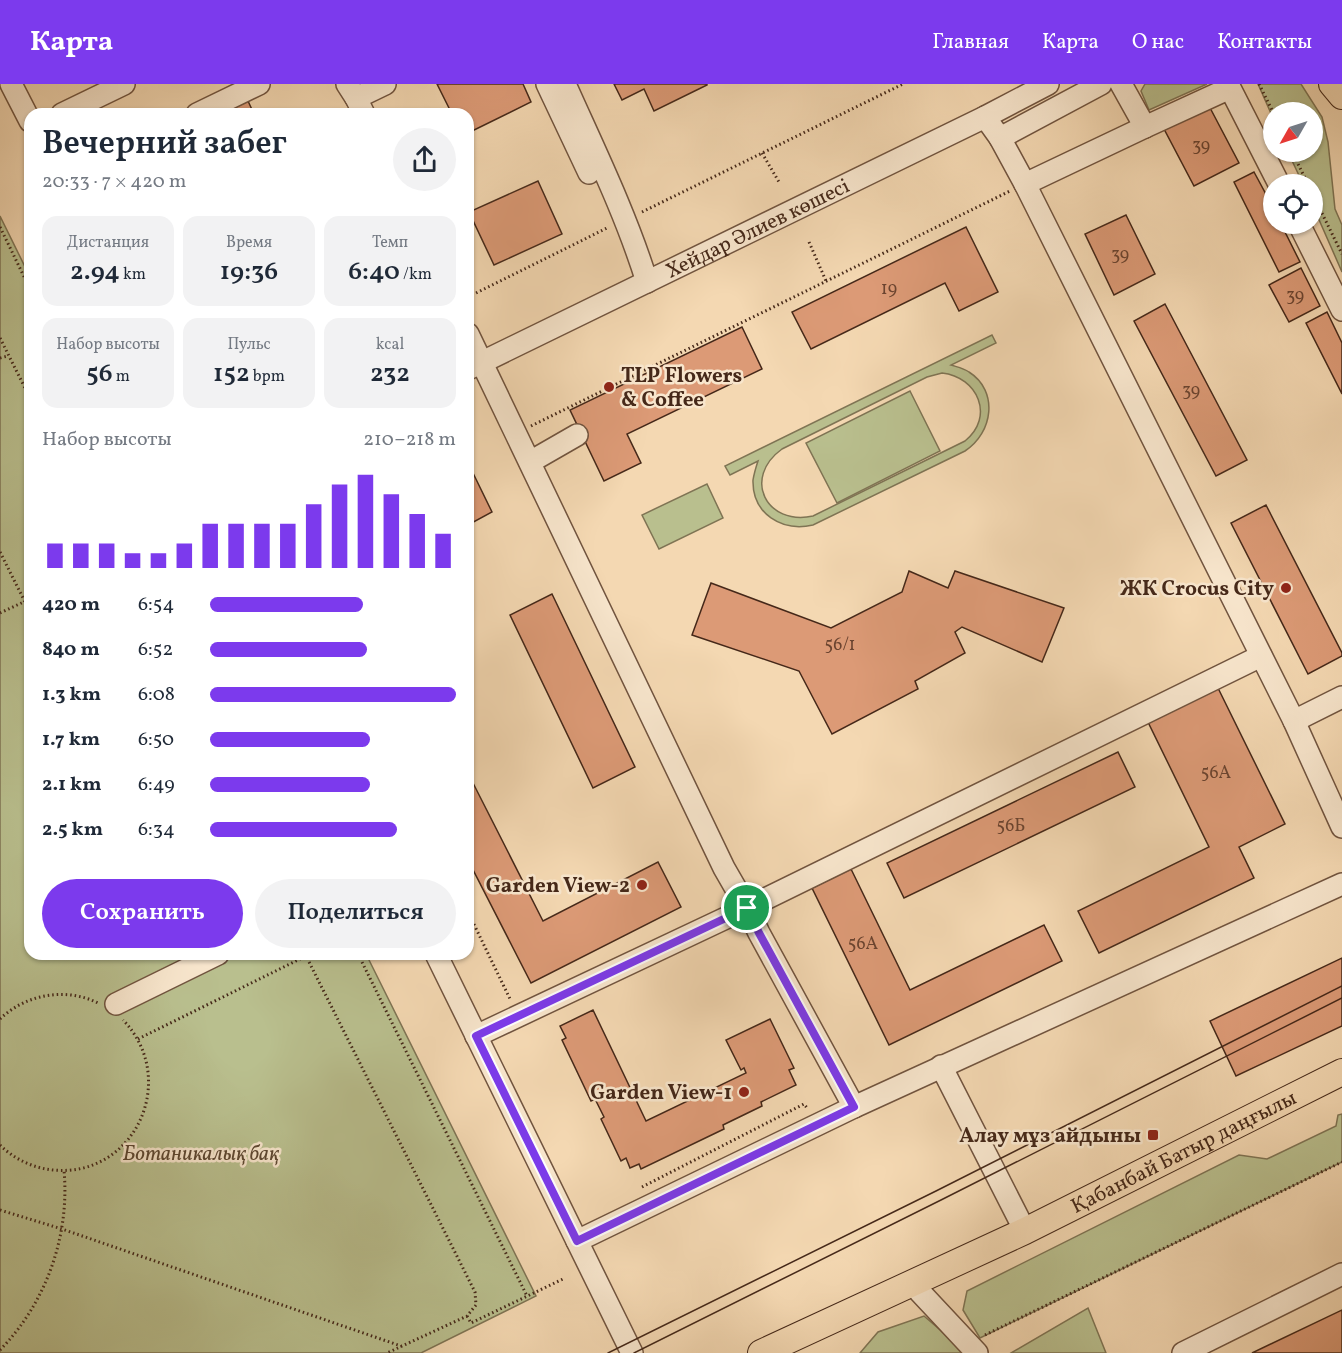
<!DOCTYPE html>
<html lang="ru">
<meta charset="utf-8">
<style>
:root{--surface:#fff;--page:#f2f2f3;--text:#1f2937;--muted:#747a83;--accent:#7c3aed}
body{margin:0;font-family:Vollkorn,serif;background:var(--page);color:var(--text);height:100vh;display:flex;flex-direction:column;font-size:22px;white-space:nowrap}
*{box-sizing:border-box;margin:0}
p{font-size:20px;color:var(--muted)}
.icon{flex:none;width:33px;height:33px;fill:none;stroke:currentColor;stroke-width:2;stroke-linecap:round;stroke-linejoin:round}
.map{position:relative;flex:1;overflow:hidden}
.side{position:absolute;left:24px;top:24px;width:450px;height:852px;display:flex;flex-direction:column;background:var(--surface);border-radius:18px;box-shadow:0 2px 4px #0004}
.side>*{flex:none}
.needle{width:39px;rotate:231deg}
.tools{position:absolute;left:1263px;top:18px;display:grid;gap:12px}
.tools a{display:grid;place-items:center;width:60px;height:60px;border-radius:50%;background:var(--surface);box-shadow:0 2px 4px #0004;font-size:30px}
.pin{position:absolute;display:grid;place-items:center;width:51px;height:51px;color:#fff;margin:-26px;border:3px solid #fff;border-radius:50%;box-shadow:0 2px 6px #0007}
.round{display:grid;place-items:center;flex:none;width:63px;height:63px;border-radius:32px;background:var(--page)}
.headline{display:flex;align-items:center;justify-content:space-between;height:102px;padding:0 18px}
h1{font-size:33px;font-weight:600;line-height:45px}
.figures{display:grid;grid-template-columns:repeat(3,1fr);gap:9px;height:102px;padding:6px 18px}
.figures div{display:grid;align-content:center;border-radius:15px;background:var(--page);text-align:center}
.figures b{font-size:26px;font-weight:600}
.figures small{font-size:16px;font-weight:400}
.figures p{font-size:16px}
.chart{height:168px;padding:12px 18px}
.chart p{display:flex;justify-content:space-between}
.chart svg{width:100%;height:108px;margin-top:6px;stroke:var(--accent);stroke-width:6}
.button{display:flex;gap:12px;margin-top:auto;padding:12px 18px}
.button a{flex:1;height:69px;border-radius:36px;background:var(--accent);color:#fff;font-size:24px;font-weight:600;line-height:69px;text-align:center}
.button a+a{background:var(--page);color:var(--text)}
ul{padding:0 18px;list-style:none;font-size:20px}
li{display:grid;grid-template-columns:96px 72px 1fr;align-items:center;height:45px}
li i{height:15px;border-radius:8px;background:var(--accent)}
header{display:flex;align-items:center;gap:36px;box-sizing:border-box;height:84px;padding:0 30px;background:var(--accent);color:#fff}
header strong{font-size:28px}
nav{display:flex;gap:33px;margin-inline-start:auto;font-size:21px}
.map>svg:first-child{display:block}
</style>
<header>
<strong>Карта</strong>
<nav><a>Главная</a><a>Карта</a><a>О нас</a><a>Контакты</a></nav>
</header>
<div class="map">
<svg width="1342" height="1269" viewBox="0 0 1342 1269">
<rect width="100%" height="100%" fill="#f4d8b2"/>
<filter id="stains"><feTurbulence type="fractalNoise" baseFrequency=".00333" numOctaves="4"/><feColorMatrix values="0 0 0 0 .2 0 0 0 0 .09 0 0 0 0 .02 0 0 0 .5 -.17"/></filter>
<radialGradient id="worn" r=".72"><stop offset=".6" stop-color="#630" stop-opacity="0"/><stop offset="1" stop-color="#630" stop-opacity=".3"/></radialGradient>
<g fill="#b9bf8e" stroke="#7f7454" stroke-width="1.5" fill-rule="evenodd">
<polygon points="1145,0 1207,0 1149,26 1141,7"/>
<polygon points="1258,0 1301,0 1322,33 1328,58 1335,125 1342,141 1342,188 1313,122 1312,100 1303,100 1288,68 1312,68 1312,28 1274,28 1273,34"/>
<polygon points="0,132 30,193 30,870 366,870 536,1212 421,1269 0,1269"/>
<path d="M992,251L996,259L951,281C957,283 963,284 969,288C999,307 993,349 965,367L813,441C782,448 752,430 753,396C754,390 756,383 758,377L730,391L725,382ZM942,289C978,293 995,333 965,357L813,432C766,442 742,394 782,365L927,293Z"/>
<polygon points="910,307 940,367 837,419 806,359"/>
<polygon points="707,400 723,434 659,465 642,431"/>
<polygon points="1342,1030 1342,1078 980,1254 963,1226 967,1207 1239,1071 1267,1075 1336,1042 1338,1031"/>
<polygon points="1088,1224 1106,1269 1011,1269"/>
<polygon points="924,1232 960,1263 965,1269 860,1269 878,1248"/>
</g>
<g fill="#dc9a76" stroke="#452819" stroke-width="1.5">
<polygon points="437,0 523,0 531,18 468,49 468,30 452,30"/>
<polygon points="614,0 707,0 707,1 654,27 644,5 622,16"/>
<polygon points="248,17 254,30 221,30"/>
<polygon points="1208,20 1239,79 1194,102 1163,43"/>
<polygon points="1254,88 1274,125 1274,140 1281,140 1300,178 1279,188 1234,98"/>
<polygon points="538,97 562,150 494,181 469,128"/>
<polygon points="1126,131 1155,190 1114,211 1085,150"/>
<polygon points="966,143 998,208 959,227 945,199 811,265 792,228"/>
<polygon points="1301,184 1320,222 1289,238 1269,201"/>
<polygon points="1165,220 1247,376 1216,392 1134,237"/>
<polygon points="1327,228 1342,259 1342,310 1306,239"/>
<polygon points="742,243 762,285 627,350 641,379 604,397 570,326"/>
<polygon points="472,387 492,428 468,441 468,389"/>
<polygon points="1266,421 1342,569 1342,572 1308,590 1231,439"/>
<polygon points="909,487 948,504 955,487 1064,524 1042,578 962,543 955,548 965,569 915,597 918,605 832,650 799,587 692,551 711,499 831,544 902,508"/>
<polygon points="552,510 635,683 593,704 510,531"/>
<polygon points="1217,602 1285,740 1239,763 1254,794 1099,869 1078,827 1209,763 1147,636"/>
<polygon points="1118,668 1135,703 904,814 887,779"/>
<polygon points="473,699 543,837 658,778 681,823 531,899 468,776 468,702"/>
<polygon points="851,785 910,906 1044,841 1062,877 889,961 812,804"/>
<polygon points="1342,874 1342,942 1236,992 1210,937"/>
<polygon points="593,926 646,1037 746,989 744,984 741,986 726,956 770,935 794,984 789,986 796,1001 761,1018 762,1022 723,1041 724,1045 641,1085 639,1080 630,1084 626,1074 621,1077 601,1035 604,1033 595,1015 591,1017 562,956 566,954 560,942"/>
<polygon points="1342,1226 1342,1269 1252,1269"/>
</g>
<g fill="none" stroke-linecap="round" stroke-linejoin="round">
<g stroke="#71543f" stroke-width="24">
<g id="minor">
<polyline points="11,0 30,37"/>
<polyline points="347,0 356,14 364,30"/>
<polyline points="547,0 589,89"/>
<path d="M565,0C594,65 626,130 647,198"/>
<polyline points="1121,0 1145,43"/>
<polyline points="356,14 385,0"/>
<polyline points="62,30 124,0"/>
<polyline points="197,30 259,0"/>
<polyline points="985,33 1000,54 1025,100 1294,637 1342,613"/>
<polyline points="1000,54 1101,0"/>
<polyline points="1025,100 1145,43 1230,4 1279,100"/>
<polyline points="1299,140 1342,226"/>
<polyline points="468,250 724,784 747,824 476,952"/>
<path id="s1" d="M468,285L985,33L1048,0"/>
<polyline points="530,378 577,351"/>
<polyline points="1261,572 747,824 759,849 854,1023 1342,800"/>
<polyline points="1294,637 1342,743"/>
<polyline points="436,870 632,1269"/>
<polyline points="116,920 218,870"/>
<polyline points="941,982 1025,1147"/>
<polyline points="577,1157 854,1023"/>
<polyline points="919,1207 977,1269"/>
<polyline points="1183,1269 1342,1190"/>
</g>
</g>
<g stroke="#452819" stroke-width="28">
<g id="major">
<polyline points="1332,0 1342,12"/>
<path id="s2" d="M761,1269L1025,1147L1342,988"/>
</g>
</g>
<g stroke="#452819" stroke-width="3" stroke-dasharray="1.5 3" stroke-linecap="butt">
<polyline points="1259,0 1274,30"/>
<polyline points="1292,68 1308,100"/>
<polyline points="762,69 779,98"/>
<polyline points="1312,109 1342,170"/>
<polyline points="642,128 903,0"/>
<polyline points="0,143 30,205"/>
<polyline points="809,158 826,197"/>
<polyline points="468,213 609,143"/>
<polyline points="0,254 30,314"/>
<polyline points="0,274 8,272"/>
<polyline points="531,342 1010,107"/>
<polyline points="0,468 30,528"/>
<polyline points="0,529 30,515"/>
<polyline points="468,828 511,917"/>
<polyline points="305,870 475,1208 476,1221 467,1232 387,1269"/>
<polyline points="358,870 527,1212"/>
<path d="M0,935C26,910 66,903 98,919"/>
<polyline points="138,955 306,872"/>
<path d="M0,1061C14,1075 33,1084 53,1086C135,1094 180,995 123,936"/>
<polyline points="642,1103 804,1020 807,1024"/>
<polyline points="0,1126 62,1145 401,1262"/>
<polyline points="467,1232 471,1239 563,1195"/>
<polyline points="985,1251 1342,1078"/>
<path d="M0,1266C46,1219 70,1152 64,1086"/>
</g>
<use href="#minor" stroke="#f8e6cd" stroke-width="21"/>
<use href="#major" stroke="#f4d8b2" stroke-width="26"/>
<g stroke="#452819" stroke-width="1.5">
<polyline points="608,1269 936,1107 1342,902"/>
<polyline points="634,1269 941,1116 1342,914"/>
</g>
</g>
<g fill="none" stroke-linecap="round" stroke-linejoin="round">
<g stroke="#fff" stroke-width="12">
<polygon id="route" points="747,824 759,849 854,1023 577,1157 476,952"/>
</g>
<use href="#route" stroke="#7c3aed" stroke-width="8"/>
</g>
<g fill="#8f2418" stroke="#f8e6cd" stroke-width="2">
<circle cx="609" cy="303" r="6"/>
<circle cx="1286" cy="504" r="6"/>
<circle cx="642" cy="801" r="6"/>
<circle cx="744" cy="1008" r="6"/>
<rect x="1147" y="1045" width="12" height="12" rx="3"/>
</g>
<g text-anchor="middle" stroke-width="5" stroke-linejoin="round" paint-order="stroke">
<g font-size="18" fill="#6b4430">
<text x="1201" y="67">39</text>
<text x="1120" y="176">39</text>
<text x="889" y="210">19</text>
<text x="1295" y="217">39</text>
<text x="1191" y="312">39</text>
<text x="840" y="566">56/1</text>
<text x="1216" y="694">56А</text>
<text x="1011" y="747">56Б</text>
<text x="863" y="865">56А</text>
</g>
<g font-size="21" fill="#452819" stroke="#f8e6cd">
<text dy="7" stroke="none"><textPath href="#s1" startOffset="322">Хейдар Әлиев көшесі</textPath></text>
<text dy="7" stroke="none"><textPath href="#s2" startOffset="468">Қабанбай Батыр даңғылы</textPath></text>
</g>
<g font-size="21" font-weight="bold" fill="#452819" stroke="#f8e6cd" text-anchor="end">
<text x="621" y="298" text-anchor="start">TLP Flowers<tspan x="621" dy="24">&amp; Coffee</tspan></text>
<text x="1274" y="511">ЖК Crocus City</text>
<text x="630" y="808">Garden View-2</text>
<text x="732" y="1015">Garden View-1</text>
<text x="1141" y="1058">Алау мұз айдыны</text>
</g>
<g font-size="21" font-style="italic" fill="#5c4630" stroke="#f8e6cd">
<text x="201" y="1076">Ботаникалық бақ</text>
</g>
</g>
<rect width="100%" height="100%" filter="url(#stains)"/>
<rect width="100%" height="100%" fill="url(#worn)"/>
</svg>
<div class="tools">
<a><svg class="needle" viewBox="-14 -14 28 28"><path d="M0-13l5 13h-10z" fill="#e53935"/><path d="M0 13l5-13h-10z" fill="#747a83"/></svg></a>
<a><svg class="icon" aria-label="locate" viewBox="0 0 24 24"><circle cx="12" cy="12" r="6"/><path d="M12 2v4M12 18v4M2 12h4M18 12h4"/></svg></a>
</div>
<div class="pin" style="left:747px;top:824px;background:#1e9e55"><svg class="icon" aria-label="arrive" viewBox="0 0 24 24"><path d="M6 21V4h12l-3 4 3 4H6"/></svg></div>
<section class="side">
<div class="headline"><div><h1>Вечерний забег</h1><p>20:33 · 7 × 420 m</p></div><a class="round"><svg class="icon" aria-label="share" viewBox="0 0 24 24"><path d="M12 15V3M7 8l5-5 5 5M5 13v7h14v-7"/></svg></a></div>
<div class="figures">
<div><p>Дистанция</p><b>2.94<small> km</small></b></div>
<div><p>Время</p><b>19:36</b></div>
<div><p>Темп</p><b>6:40<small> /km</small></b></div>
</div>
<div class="figures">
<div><p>Набор высоты</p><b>56<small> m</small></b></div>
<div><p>Пульс</p><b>152<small> bpm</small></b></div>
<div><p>kcal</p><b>232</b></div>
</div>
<div class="chart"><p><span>Набор высоты</span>210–218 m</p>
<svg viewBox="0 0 160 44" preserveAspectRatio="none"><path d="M5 44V34M15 44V34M25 44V34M35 44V38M45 44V38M55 44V34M65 44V26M75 44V26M85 44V26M95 44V26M105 44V18M115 44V10M125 44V6M135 44V14M145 44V22M155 44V30"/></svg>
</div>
<ul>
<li><b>420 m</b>6:54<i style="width:62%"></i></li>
<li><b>840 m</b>6:52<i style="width:64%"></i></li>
<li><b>1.3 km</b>6:08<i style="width:100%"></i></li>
<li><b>1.7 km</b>6:50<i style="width:65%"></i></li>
<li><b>2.1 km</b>6:49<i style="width:65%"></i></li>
<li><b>2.5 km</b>6:34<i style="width:76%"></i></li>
</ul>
<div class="button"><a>Сохранить</a><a>Поделиться</a></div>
</section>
</div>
